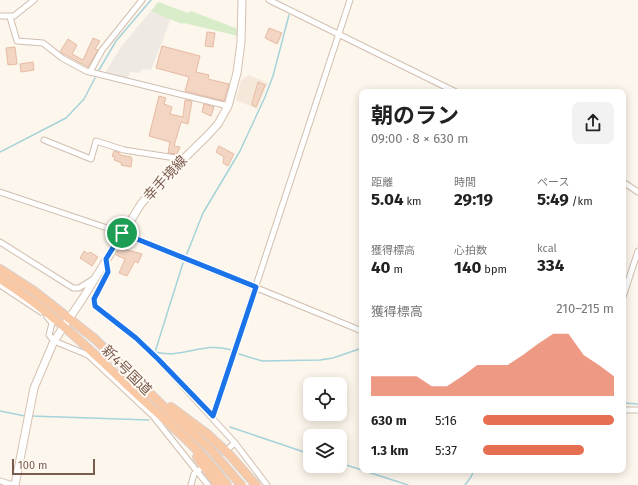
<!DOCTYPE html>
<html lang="ja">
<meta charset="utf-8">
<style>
:root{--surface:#fff;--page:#f2f2f2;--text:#222;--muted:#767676;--accent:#e76f51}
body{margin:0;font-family:"Fira Sans","Noto Sans JP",sans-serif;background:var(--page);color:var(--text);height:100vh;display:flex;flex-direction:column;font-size:15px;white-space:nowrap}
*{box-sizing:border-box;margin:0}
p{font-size:13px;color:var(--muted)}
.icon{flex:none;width:22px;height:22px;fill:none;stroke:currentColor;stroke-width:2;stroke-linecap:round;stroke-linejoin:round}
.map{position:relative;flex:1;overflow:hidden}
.sheet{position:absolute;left:359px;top:89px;width:267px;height:384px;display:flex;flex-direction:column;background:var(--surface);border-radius:8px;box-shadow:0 2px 10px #0003}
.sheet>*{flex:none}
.buttons{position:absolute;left:303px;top:377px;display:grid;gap:8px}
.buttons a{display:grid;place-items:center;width:44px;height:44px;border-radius:8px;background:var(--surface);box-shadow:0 2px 10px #0003;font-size:20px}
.scale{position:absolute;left:12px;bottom:10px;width:83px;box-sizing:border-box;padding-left:4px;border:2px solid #7a5c4d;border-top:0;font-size:11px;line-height:14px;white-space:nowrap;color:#7a5c4d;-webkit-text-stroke:3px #fffaf3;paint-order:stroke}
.pin{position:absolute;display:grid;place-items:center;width:34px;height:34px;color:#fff;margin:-17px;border:2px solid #fff;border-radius:50%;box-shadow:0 1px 4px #0007}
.round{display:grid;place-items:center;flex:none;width:42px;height:42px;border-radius:8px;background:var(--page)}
.head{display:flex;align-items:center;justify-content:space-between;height:68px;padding:0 12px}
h1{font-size:22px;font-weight:700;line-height:30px}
.figures{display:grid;grid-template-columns:repeat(3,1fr);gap:6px;height:68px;padding:4px 12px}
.figures div{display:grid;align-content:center}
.figures b{font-size:17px;font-weight:700}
.figures small{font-size:11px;font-weight:400}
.figures p{font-size:11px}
.chart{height:112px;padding:8px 12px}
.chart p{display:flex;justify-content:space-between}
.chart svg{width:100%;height:72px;margin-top:4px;fill:var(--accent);opacity:.7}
ul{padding:0 12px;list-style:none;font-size:13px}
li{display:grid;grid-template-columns:64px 48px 1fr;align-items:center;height:30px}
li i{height:10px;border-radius:5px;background:var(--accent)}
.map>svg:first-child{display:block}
</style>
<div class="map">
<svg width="638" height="485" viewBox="0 0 638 485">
<rect width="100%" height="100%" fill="#fdf6ec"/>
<polygon fill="#f5e8da" points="249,75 268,83 257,109 236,100 241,80"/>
<polygon fill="#efe9e4" points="151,11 171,19 151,70 141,69 140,73 130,72 128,78 105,73 120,48"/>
<polygon fill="#d8ecc9" points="158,2 188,13 191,11 238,29 238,36 184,23 182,24 151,11"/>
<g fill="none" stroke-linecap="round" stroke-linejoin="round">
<g stroke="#a5d3da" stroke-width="1.5">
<polyline points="99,70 116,41 151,0"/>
<polyline points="0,152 66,118 84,99 95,78"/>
<polyline points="186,256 203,213 240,151 265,97 273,76 289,15"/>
<path d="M183,263L155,352C184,359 203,341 232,350"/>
<polyline points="239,354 262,361 320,360 333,358 362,348"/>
<polyline points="623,403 638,404"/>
<polyline points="0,411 25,416"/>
<polyline points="31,416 149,420"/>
<polyline points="230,427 310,454"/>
<polyline points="340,463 408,485"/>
<polyline points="465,485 471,477 474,470"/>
</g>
</g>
<g fill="#f3d5c3" stroke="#e6bba3">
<polygon points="269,28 282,33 277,44 265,38"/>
<polygon points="207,32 215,33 213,47 205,46"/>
<polygon points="93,38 100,41 95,49 98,50 88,67 60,52 68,39 77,45 72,54 83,60"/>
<polygon points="162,46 200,56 196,72 209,75 208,79 229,84 224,101 185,91 189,77 156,68"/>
<polygon points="15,47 17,64 8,65 6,48"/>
<polygon points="33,62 34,70 21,72 20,64"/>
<polygon points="258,82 265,85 256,107 252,105 252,103"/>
<polygon points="159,96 166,98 164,104 172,107 170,114 183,117 185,100 192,101 188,124 181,122 174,146 180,147 177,154 168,153 170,142 149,136"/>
<polygon points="204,104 214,107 211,116 202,112"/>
<polygon points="219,146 234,154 228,166 223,163 224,157 216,152"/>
<polygon points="114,151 120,153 120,155 131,157 132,159 131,167 121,165 122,163 114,160 115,157 112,156"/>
<polygon points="120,248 142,254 138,263 135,261 127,276 119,273 125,259 116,255"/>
<polygon points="84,251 88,254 90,252 98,257 92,266 80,258"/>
</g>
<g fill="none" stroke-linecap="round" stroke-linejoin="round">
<polyline stroke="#dcd0c4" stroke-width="5" stroke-dasharray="5 2.5" stroke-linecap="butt" points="207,464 227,449"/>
<g stroke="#d1beb0" stroke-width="7">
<g id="minor">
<polyline points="269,0 456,92"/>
<polyline points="0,16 14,16 34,0"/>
<polyline points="10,17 17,41 43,43 62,58 86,71 228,106"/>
<polyline points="90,72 102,50 142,0"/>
<polyline points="44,140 91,159 96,141 124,150 182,159"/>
<polyline points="623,182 638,192"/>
<polyline points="0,192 122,233 362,331"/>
<polyline points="0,242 73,288 79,288 95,278"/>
<polyline points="106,260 108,272 94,299 95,306 136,338 158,359 235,443 230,447"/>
<polyline points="0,285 41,312"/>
<polyline points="623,297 638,251"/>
<polyline points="47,317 52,323 49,335 54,341 88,355 153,416 208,485"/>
<polyline points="623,410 638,410"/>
<polyline points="213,416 350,0"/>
<polyline points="235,443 267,485"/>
<polyline points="0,481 13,485"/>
<polyline points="191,485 194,474 199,470"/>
</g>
</g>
<g stroke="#d6c0b0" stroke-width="9">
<polyline id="secondary" points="15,485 34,388 54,341 83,298 141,204 161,181 207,136 218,124 228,106 237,73 241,42 242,0"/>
</g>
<g stroke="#dad1cd" stroke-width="10">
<g id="trunk">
<polyline points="0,269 34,291 95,339 168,411 211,450 241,485"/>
<path d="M0,279C48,309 86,346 126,384C161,417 198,446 227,485"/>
<polyline points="171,407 206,433 228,453 256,485"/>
<polyline points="197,457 218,485"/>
</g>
</g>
<use href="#minor" stroke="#fff" stroke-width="5"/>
<use href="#secondary" stroke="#fff" stroke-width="7"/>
<use href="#trunk" stroke="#f9c8a4" stroke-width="8"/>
</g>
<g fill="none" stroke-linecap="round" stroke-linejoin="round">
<g stroke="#fff" stroke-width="8">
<polygon id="route" points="122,233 256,287 213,416 158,359 136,338 95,306 94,299 108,272 106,259"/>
</g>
<use href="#route" stroke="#1a73e8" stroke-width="5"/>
</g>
<g text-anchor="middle" stroke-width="4" stroke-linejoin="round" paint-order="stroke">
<g font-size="14" fill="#7a5c4d" stroke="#fffaf3">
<text transform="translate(165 178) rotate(-47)" y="5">幸手境線</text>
<text transform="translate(127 370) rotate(45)" y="5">新4号国道</text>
</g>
</g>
</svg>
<div class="buttons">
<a><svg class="icon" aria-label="locate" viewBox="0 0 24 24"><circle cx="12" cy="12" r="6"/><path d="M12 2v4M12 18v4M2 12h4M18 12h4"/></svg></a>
<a><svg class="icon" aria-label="layers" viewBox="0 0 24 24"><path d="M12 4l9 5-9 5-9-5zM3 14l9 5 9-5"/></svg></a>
</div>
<div class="scale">100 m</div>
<div class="pin" style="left:122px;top:233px;background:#1e9e55"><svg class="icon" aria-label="arrive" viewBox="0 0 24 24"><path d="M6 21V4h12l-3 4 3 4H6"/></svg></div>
<section class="sheet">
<div class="head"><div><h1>朝のラン</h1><p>09:00 · 8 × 630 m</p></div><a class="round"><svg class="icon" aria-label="share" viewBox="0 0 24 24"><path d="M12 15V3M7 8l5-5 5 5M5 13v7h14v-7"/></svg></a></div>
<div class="figures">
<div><p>距離</p><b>5.04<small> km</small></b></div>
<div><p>時間</p><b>29:19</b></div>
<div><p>ペース</p><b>5:49<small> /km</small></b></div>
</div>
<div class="figures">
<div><p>獲得標高</p><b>40<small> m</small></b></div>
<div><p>心拍数</p><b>140<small> bpm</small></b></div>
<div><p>kcal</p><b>334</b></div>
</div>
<div class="chart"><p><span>獲得標高</span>210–215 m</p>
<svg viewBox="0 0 160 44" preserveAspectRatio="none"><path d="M0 44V32L10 32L20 32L30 32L40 38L50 38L60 32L70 25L80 25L90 25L100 19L110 12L120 6L130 6L140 19L150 25L160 32V44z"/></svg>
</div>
<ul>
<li><b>630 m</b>5:16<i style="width:100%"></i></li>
<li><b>1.3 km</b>5:37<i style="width:77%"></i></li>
</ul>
</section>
</div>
